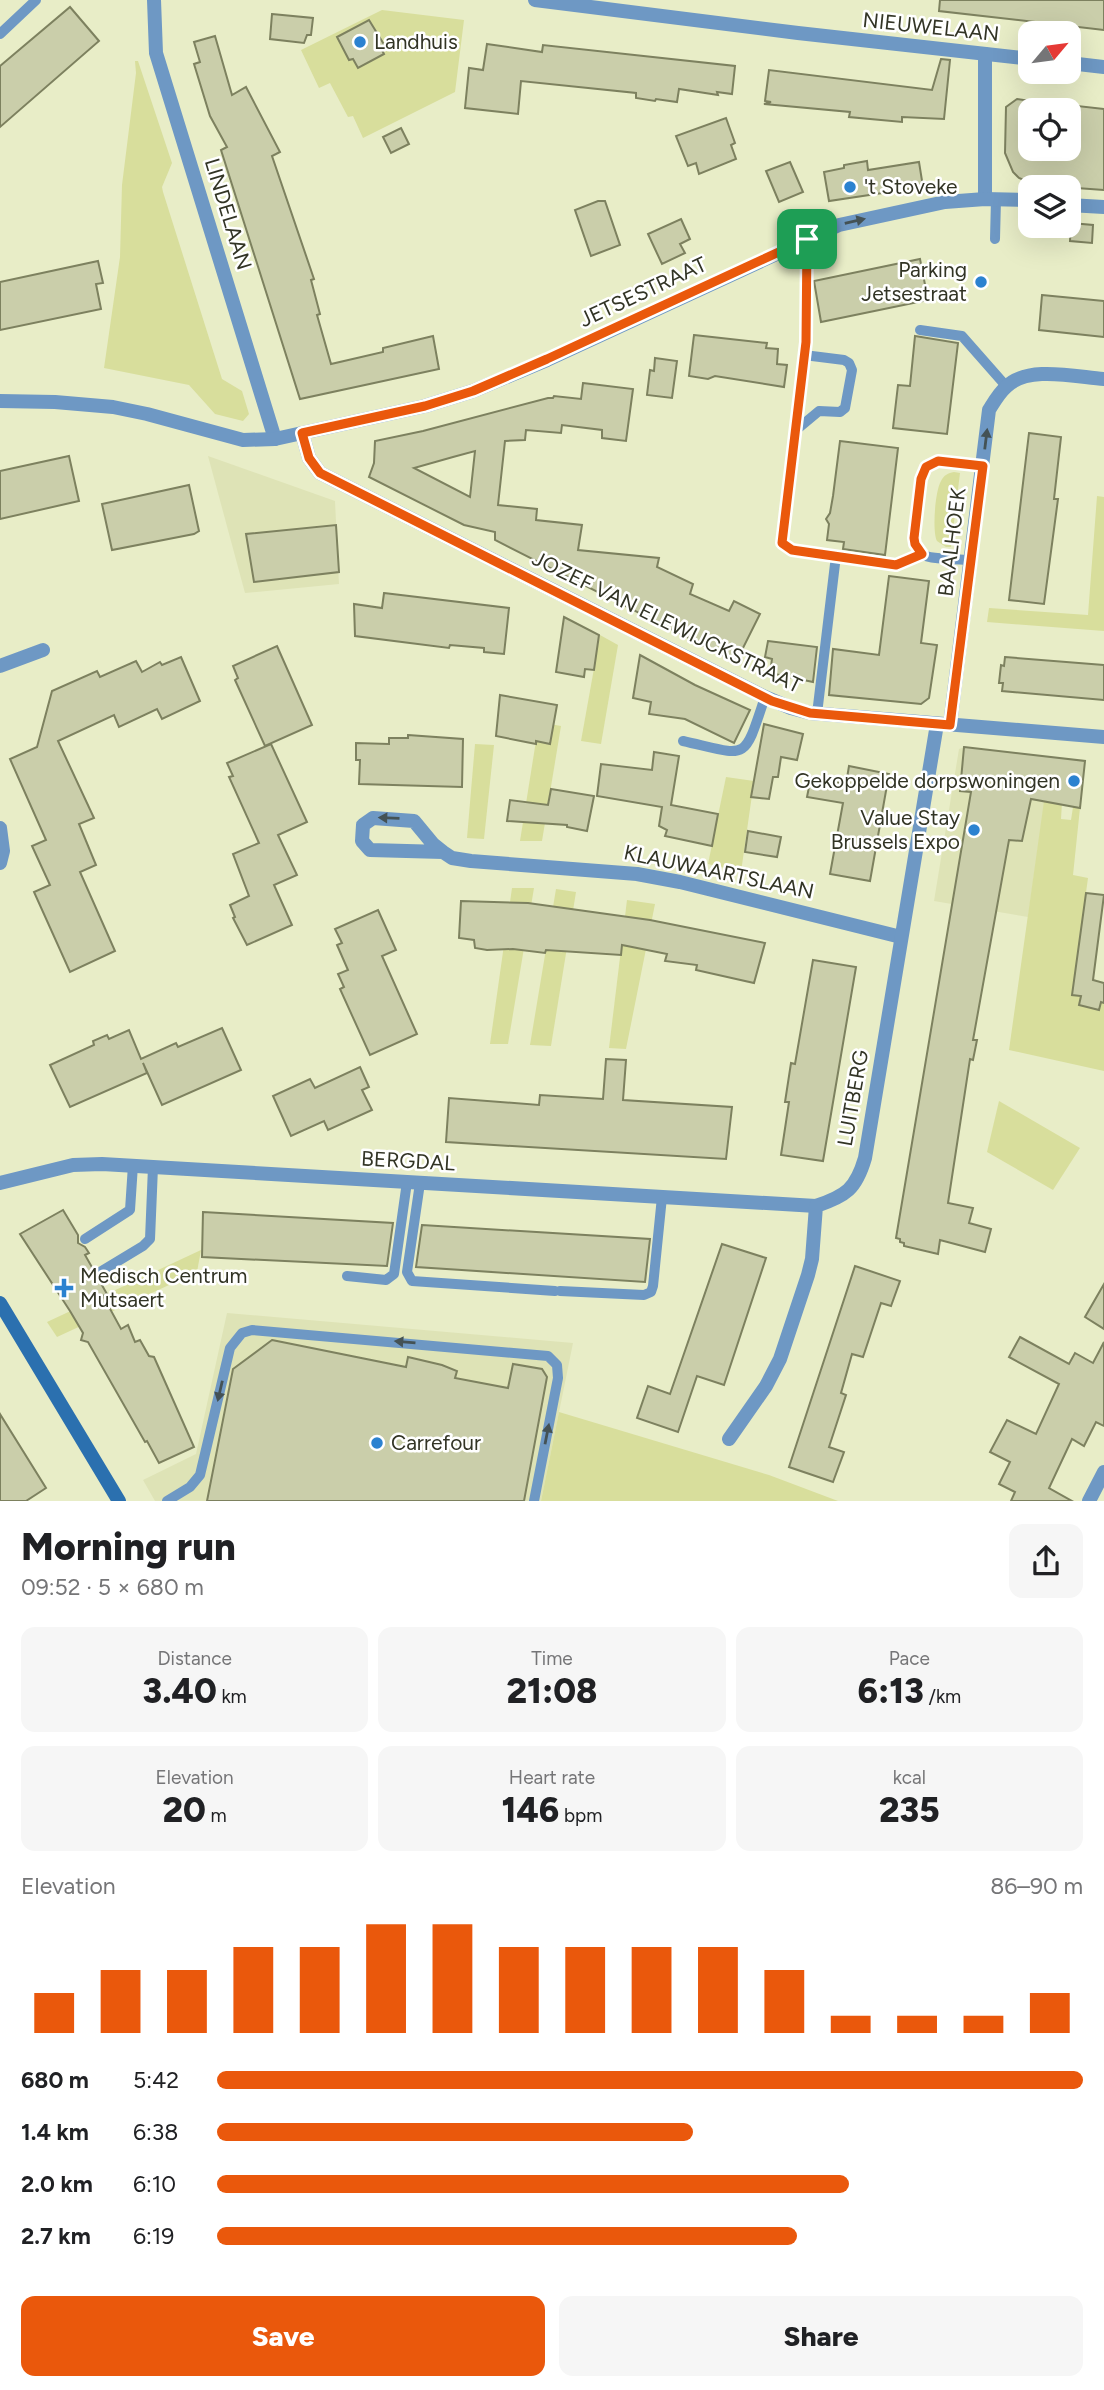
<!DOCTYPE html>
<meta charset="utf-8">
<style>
:root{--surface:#fff;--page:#f6f6f6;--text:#202124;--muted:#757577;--accent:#ea580c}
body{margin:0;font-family:Figtree,sans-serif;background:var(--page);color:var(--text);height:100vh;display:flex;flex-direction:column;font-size:26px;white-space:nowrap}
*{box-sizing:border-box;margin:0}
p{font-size:23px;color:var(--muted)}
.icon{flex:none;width:38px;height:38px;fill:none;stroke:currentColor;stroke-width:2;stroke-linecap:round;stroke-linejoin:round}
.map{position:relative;height:1501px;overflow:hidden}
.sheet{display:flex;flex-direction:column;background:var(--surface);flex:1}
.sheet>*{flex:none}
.needle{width:46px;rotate:61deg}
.controls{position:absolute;left:1018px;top:21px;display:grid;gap:14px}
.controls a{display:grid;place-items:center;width:63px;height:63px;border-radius:14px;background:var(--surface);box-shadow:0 7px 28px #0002;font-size:35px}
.pin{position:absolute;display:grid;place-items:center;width:60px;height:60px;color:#fff;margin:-30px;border-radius:14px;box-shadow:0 4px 10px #0006}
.round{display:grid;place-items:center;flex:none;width:74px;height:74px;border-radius:14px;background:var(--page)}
.headline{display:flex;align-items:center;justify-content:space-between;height:119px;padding:0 21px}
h1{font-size:38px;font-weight:800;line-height:52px}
.stats{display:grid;grid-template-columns:repeat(3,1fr);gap:10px;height:119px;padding:7px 21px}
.stats div{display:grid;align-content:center;border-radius:14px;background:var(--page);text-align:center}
.stats b{font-size:35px;font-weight:800}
.stats small{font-size:19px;font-weight:400}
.stats p{font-size:19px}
.chart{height:196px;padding:14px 21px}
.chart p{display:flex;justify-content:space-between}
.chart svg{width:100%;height:126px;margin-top:7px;stroke:var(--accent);stroke-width:6}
.cta{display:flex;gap:14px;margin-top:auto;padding:14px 21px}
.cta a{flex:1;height:80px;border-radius:14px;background:var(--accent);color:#fff;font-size:28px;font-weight:800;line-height:80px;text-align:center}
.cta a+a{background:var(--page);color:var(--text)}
ul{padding:0 21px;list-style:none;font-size:23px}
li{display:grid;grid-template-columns:112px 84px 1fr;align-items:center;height:52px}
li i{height:18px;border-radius:9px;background:var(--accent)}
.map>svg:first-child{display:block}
</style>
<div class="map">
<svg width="1104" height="1501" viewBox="0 0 1104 1501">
<rect width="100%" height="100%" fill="#e8edc7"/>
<g fill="#dee3b6">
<polygon points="208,456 335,501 339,584 245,593"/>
<polygon points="964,747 1051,757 1028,917 934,901 959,749"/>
<polygon points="227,1313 573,1343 541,1501 155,1501 143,1480 196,1454"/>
</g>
<g fill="#d8de9c">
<polygon points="382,10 464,20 455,92 363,138 353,116 348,117 330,83 319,88 301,50"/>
<polygon points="135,61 138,61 172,163 162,187 163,192 222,379 242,391 249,414 243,421 215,414 189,385 104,368 120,257 122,185 136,73"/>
<path d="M954,472L960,473L951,547H946L937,541C932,532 935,491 941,481C944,475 948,473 954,472Z"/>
<polygon points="1097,496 1104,497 1104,631 987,622 989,608 1088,615"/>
<polygon points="600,635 618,645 601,744 581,741"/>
<polygon points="539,722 561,726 542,841 520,841"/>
<polygon points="475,744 494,745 484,839 467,838"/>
<polygon points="726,777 754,781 741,872 708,864"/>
<polygon points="1044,801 1062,802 1061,819 1071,820 1073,807 1080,808 1073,875 1088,878 1072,994 1081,996 1079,1005 1099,1010 1101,1002 1104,1003 1104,1071 1009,1050"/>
<polygon points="512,888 534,888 508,1044 490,1044"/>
<polygon points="556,889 576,892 551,1046 530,1045"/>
<polygon points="627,900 655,904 626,1049 609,1048"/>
<polygon points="999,1101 1080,1148 1053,1190 987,1152"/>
<polygon points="201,1250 197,1272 57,1337 47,1322"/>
<polygon points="559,1412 769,1475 838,1501 541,1501"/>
</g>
<g fill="#caceaa" stroke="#7d815f" stroke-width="2" fill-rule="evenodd">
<polygon points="940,0 1104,0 1104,30 939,11"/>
<polygon points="70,7 99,41 0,127 0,66"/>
<polygon points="272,14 313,18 311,35 307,35 304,43 270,39"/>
<polygon points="369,20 385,46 381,48 384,54 358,68 353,59 349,60 337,37"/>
<polygon points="215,36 232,95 246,87 280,152 272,156 314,279 311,280 320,314 317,315 331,364 383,352 383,348 433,336 439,369 300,399 221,150 227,147 210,116 194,64 200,62 194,42"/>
<polygon points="487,44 542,52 543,45 735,66 732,94 717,92 718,95 679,89 677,102 656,99 655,101 636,98 636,93 521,81 518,114 465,108 469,68 483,70"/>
<polygon points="941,59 950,60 944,119 902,117 902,122 849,117 850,112 764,104 771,102 765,101 769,70 932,90"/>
<polygon points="1017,99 1031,101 1031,149 1069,149 1069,105 1104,109 1104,190 1035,185 1019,178 1013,172 1005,153 1006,107"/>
<polygon points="726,118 735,143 731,145 736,159 699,174 696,163 688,166 676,136"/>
<polygon points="401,128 409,144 391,153 383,137"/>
<polygon points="867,161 868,170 919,162 923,187 829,201 824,172 844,168 844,165"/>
<polygon points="790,162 803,192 779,202 766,171"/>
<polygon points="598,201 605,201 620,245 591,256 575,210"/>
<polygon points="681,219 690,239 680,244 685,253 662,264 648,234"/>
<polygon points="1071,223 1093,225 1092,243 1070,241"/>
<polygon points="920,259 928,300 821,322 814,281"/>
<polygon points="98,261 103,283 96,284 101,309 0,330 0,282"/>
<polygon points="1042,295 1104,301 1104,337 1039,330"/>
<polygon points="694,335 767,343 766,348 778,349 777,364 787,365 784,387 715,376 708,379 689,376"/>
<polygon points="915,336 958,343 947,434 893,428 898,385 910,386"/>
<polygon points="655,358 677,361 672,398 647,395 650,370 654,371"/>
<path d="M583,383L633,389L626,441L602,438V430L562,425L561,433L526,430L525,440L505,441L498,505L537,509L536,520L582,525L578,550L659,558L657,567L693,584L690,594L729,611L734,601L760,614L736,662L495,540V532L464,525L369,477L374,463L375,441L423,431L548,398H553L554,396L581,399ZM475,451L470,497L414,468L453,457Z"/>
<polygon points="1029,433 1061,437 1054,499 1058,499 1044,604 1009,600"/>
<polygon points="840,441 898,448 885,555 843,549 844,542 827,540 829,524 826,519 830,513 833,496"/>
<polygon points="69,456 79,501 0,519 0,471"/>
<polygon points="189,485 199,531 194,534 112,550 102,504"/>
<polygon points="336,525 339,572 254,582 246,534"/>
<polygon points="889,576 929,581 921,643 937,645 929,698 921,704 829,695 833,649 879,655"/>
<polygon points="384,593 509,608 504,654 484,652 484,648 450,645 449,648 355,636 354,604 382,608"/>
<polygon points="564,617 599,635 594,670 585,669 584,677 556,672"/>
<polygon points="768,641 817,647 813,682 770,673 772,659 765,657"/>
<polygon points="277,646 312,725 265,746 235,680 238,678 233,666"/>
<polygon points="640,655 695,685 750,710 734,743 685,719 649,714 651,702 633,698"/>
<polygon points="181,657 200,701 162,719 157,709 119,727 114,715 58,741 94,818 79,824 96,865 80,872 115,951 70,972 34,892 50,885 32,846 46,840 10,759 37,747 52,691 97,671 100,677 136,661 142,672 160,662 162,665"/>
<polygon points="1005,657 1104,665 1104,700 1002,691 1003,683 999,683 1001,665 1004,666"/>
<polygon points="500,695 557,705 550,744 536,741 536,744 496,736"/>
<polygon points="764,724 803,734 797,760 781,757 778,777 773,777 769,799 751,797"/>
<polygon points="408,735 463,739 462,787 359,784 360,760 356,760 356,743 389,744 389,738 408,738"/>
<polygon points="271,744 307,822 278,835 297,875 274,885 292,925 247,945 233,918 235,917 230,905 249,896 233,854 259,843 229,777 233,776 227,763"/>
<polygon points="964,747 1085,761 1080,808 1031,799 1022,841 1009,840 973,1040 977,1040 973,1060 970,1059 948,1203 973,1208 969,1223 991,1229 985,1252 940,1240 938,1254 904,1246 904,1243 900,1242 900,1239 896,1238 971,792 960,791"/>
<polygon points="654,752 679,756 671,805 718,814 712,846 665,836 667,830 659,826 662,807 597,796 601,764 652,770"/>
<polygon points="849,766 889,774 870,881 830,874 843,803 807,797 811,777 846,784"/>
<polygon points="551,789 594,796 587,831 567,827 567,825 507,821 510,800 548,805"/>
<polygon points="748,831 781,837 777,857 745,852"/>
<polygon points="1086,893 1104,895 1093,980 1104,983 1104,1003 1101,1002 1099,1010 1079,1005 1081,996 1072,995"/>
<polygon points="461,901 528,903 650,920 765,943 754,983 696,970 697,965 665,961 667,954 622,945 621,955 546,950 545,953 513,949 487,950 475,948 474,940 459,938"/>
<polygon points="378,910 396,950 382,956 417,1034 370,1055 340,989 344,987 338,974 348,970 337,945 342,943 335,929"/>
<polygon points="813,960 856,967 823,1161 781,1155 789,1102 785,1102 791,1063 795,1064"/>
<polygon points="222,1028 241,1070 162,1105 143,1063 147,1073 70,1107 50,1065 94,1045 93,1041 107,1035 109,1039 129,1030 141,1059 176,1043 178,1047"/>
<polygon points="606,1059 626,1060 623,1100 732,1107 726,1159 446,1142 449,1098 539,1105 540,1095 603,1099"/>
<polygon points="360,1067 369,1087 362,1090 372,1110 328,1130 324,1121 291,1136 273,1096 310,1079 315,1088"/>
<polygon points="63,1210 78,1235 78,1243 85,1247 89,1253 85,1255 93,1269 93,1275 99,1280 107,1294 103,1296 121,1329 128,1325 135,1342 140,1340 149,1356 154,1357 194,1447 159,1463 147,1441 145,1442 88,1342 81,1340 83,1333 70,1311 20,1234"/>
<polygon points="203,1212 393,1223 387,1266 202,1257"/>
<polygon points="422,1225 650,1239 645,1282 416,1267"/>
<polygon points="722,1244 766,1258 724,1385 697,1376 678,1432 637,1418 648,1386 670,1394"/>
<polygon points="855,1266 900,1281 891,1306 881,1303 863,1357 852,1354 841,1393 846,1395 829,1447 844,1452 833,1482 789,1467"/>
<polygon points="1104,1284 1104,1329 1085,1317"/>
<polygon points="1020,1337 1069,1364 1075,1353 1093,1363 1104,1342 1104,1426 1096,1422 1084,1446 1072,1439 1049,1488 1072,1501 1011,1501 1015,1492 999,1484 1010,1462 990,1452 1007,1420 1036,1434 1059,1384 1009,1357"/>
<polygon points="272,1340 406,1367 408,1357 442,1365 457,1371 455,1378 508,1388 513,1364 542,1369 547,1377 524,1501 207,1501 233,1369"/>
<polygon points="0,1414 46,1488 26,1501 0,1501"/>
</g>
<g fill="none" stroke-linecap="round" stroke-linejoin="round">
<g stroke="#6e98c4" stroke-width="10">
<polyline points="0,34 36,0"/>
<polyline points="807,239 806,342 782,543 792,550 896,565 922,554"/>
<polyline points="995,239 996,199"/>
<polyline points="920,330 962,336 1006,386"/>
<polyline points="795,431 819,411 840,412 845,408 852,370 849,363 844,360 804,355"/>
<path d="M971,560C960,559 930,560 921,554C909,544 918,479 926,467L938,461L983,466"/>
<polyline points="817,714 835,564"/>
<path d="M683,741C749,756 743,763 765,697"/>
<polyline points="420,1183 407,1272 412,1281 555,1291"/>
<polyline points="85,1239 130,1210 133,1165"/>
<polyline points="100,1272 143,1246 150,1239 153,1167"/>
<polyline points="347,1276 386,1280 394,1274 407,1182"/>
<polyline points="560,1291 644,1295 651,1292 653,1286 662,1197"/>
<polyline points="167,1501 190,1487 200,1475 230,1348 242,1333 252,1330 548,1356 557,1365 558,1378 534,1501"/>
</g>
<g stroke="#6e98c4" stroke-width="14">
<polyline points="154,0 156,53 275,439"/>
<polyline points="535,0 798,33 1031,59"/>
<polyline points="985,54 985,199"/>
<polyline points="1069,63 1104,67"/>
<polyline points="1069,205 1104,207"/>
<polyline points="0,401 55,402 113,407 147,414 243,440 275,439 425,406 473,391 547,360 839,225 945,202 985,199 1031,200"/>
<polyline points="302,433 309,458 320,473 765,697 791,708 810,713 1104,737"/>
<polyline points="0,666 43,650"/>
<path d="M950,725L989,410C994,402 999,393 1006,387C1027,365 1076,377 1104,379"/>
<polyline points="0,828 3,851 0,863"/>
<polyline points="443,852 370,850 362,841 363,825 373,818 414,821 433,844 443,852 452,858 471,861 637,874 680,882 901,937"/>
<polyline points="0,1183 73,1165 102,1164 816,1206"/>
<path d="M729,1439L766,1386L780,1359L808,1275L812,1259L816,1206C846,1196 856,1189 865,1158L937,724"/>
<polyline points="1089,1501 1104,1472"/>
</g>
<polyline stroke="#2b70af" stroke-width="14" points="0,1303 119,1501"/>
</g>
<defs><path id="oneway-solid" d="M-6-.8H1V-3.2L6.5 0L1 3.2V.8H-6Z" transform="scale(1.75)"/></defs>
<g fill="#445255">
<use href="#oneway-solid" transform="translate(855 221) rotate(-13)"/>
<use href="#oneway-solid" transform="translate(986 439) rotate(-83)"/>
<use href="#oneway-solid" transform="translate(389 818) rotate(-178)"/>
<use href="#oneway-solid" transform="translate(405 1342) rotate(-175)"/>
<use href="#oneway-solid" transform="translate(220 1391) rotate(103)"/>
<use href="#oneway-solid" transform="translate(547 1434) rotate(-79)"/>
</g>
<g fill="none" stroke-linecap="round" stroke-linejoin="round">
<g stroke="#fff" stroke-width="14">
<polygon id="route" points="807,239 806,342 782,543 792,550 896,565 922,554 915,544 914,538 921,479 926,467 938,461 983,466 950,725 810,713 772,701 320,473 309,458 302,433 425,406 473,391 547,359"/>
</g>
<use href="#route" stroke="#ea580c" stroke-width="9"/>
</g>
<g fill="#2b82d0" stroke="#fff" stroke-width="2.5">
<circle cx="360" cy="42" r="7"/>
<circle cx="850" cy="187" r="7"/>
<circle cx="981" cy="282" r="7"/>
<circle cx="1074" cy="781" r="7"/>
<circle cx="974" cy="830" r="7"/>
<path d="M60.5 1277.5h7v7h7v7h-7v7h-7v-7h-7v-7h7z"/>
<circle cx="377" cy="1443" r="7"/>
</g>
<g text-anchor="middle" stroke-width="5" stroke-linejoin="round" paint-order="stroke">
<g font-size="21" fill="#323425" stroke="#fff">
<text transform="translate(931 27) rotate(6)" y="7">NIEUWELAAN</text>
<text transform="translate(228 214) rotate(73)" y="7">LINDELAAN</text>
<text transform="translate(643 292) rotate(-25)" y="7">JETSESTRAAT</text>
<text transform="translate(952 542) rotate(-83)" y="7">BAALHOEK</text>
<text transform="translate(667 622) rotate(26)" y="7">JOZEF VAN ELEWIJCKSTRAAT</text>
<text transform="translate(719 872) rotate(12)" y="7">KLAUWAARTSLAAN</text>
<text transform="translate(853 1098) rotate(-80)" y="7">LUITBERG</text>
<text transform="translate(408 1161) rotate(3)" y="7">BERGDAL</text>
</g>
<g font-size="21" fill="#323425" stroke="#fff" text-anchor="start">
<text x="374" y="49">Landhuis</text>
<text x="864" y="194">'t Stoveke</text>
<text x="967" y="277" text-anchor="end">Parking<tspan x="967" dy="24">Jetsestraat</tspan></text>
<text x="1060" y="788" text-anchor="end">Gekoppelde dorpswoningen</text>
<text x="960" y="825" text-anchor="end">Value Stay<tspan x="960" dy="24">Brussels Expo</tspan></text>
<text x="80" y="1283">Medisch Centrum<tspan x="80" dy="24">Mutsaert</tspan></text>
<text x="391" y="1450">Carrefour</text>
</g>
</g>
</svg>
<div class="controls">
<a><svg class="needle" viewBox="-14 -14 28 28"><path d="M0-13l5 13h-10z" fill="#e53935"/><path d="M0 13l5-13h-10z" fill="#757577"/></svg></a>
<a><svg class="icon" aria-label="locate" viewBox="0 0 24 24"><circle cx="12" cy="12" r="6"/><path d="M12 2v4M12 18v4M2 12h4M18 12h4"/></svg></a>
<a><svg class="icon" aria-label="layers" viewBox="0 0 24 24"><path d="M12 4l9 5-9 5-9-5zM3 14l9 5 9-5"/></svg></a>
</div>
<div class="pin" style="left:807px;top:239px;background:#1e9e55"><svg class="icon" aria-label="arrive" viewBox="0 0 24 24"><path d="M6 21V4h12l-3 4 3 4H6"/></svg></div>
</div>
<section class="sheet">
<div class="headline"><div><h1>Morning run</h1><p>09:52 · 5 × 680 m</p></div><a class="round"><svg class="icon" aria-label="share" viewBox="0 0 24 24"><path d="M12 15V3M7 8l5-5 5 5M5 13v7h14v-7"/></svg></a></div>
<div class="stats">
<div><p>Distance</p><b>3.40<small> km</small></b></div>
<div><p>Time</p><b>21:08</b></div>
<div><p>Pace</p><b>6:13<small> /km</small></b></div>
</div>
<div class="stats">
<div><p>Elevation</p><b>20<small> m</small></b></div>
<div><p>Heart rate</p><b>146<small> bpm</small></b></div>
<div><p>kcal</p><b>235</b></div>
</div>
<div class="chart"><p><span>Elevation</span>86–90 m</p>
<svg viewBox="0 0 160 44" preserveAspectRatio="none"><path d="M5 44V30M15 44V22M25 44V22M35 44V14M45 44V14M55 44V6M65 44V6M75 44V14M85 44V14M95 44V14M105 44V14M115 44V22M125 44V38M135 44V38M145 44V38M155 44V30"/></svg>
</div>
<ul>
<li><b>680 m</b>5:42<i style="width:100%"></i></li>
<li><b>1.4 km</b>6:38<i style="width:55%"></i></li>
<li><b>2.0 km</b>6:10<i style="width:73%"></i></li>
<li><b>2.7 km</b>6:19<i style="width:67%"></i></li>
</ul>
<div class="cta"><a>Save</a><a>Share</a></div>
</section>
